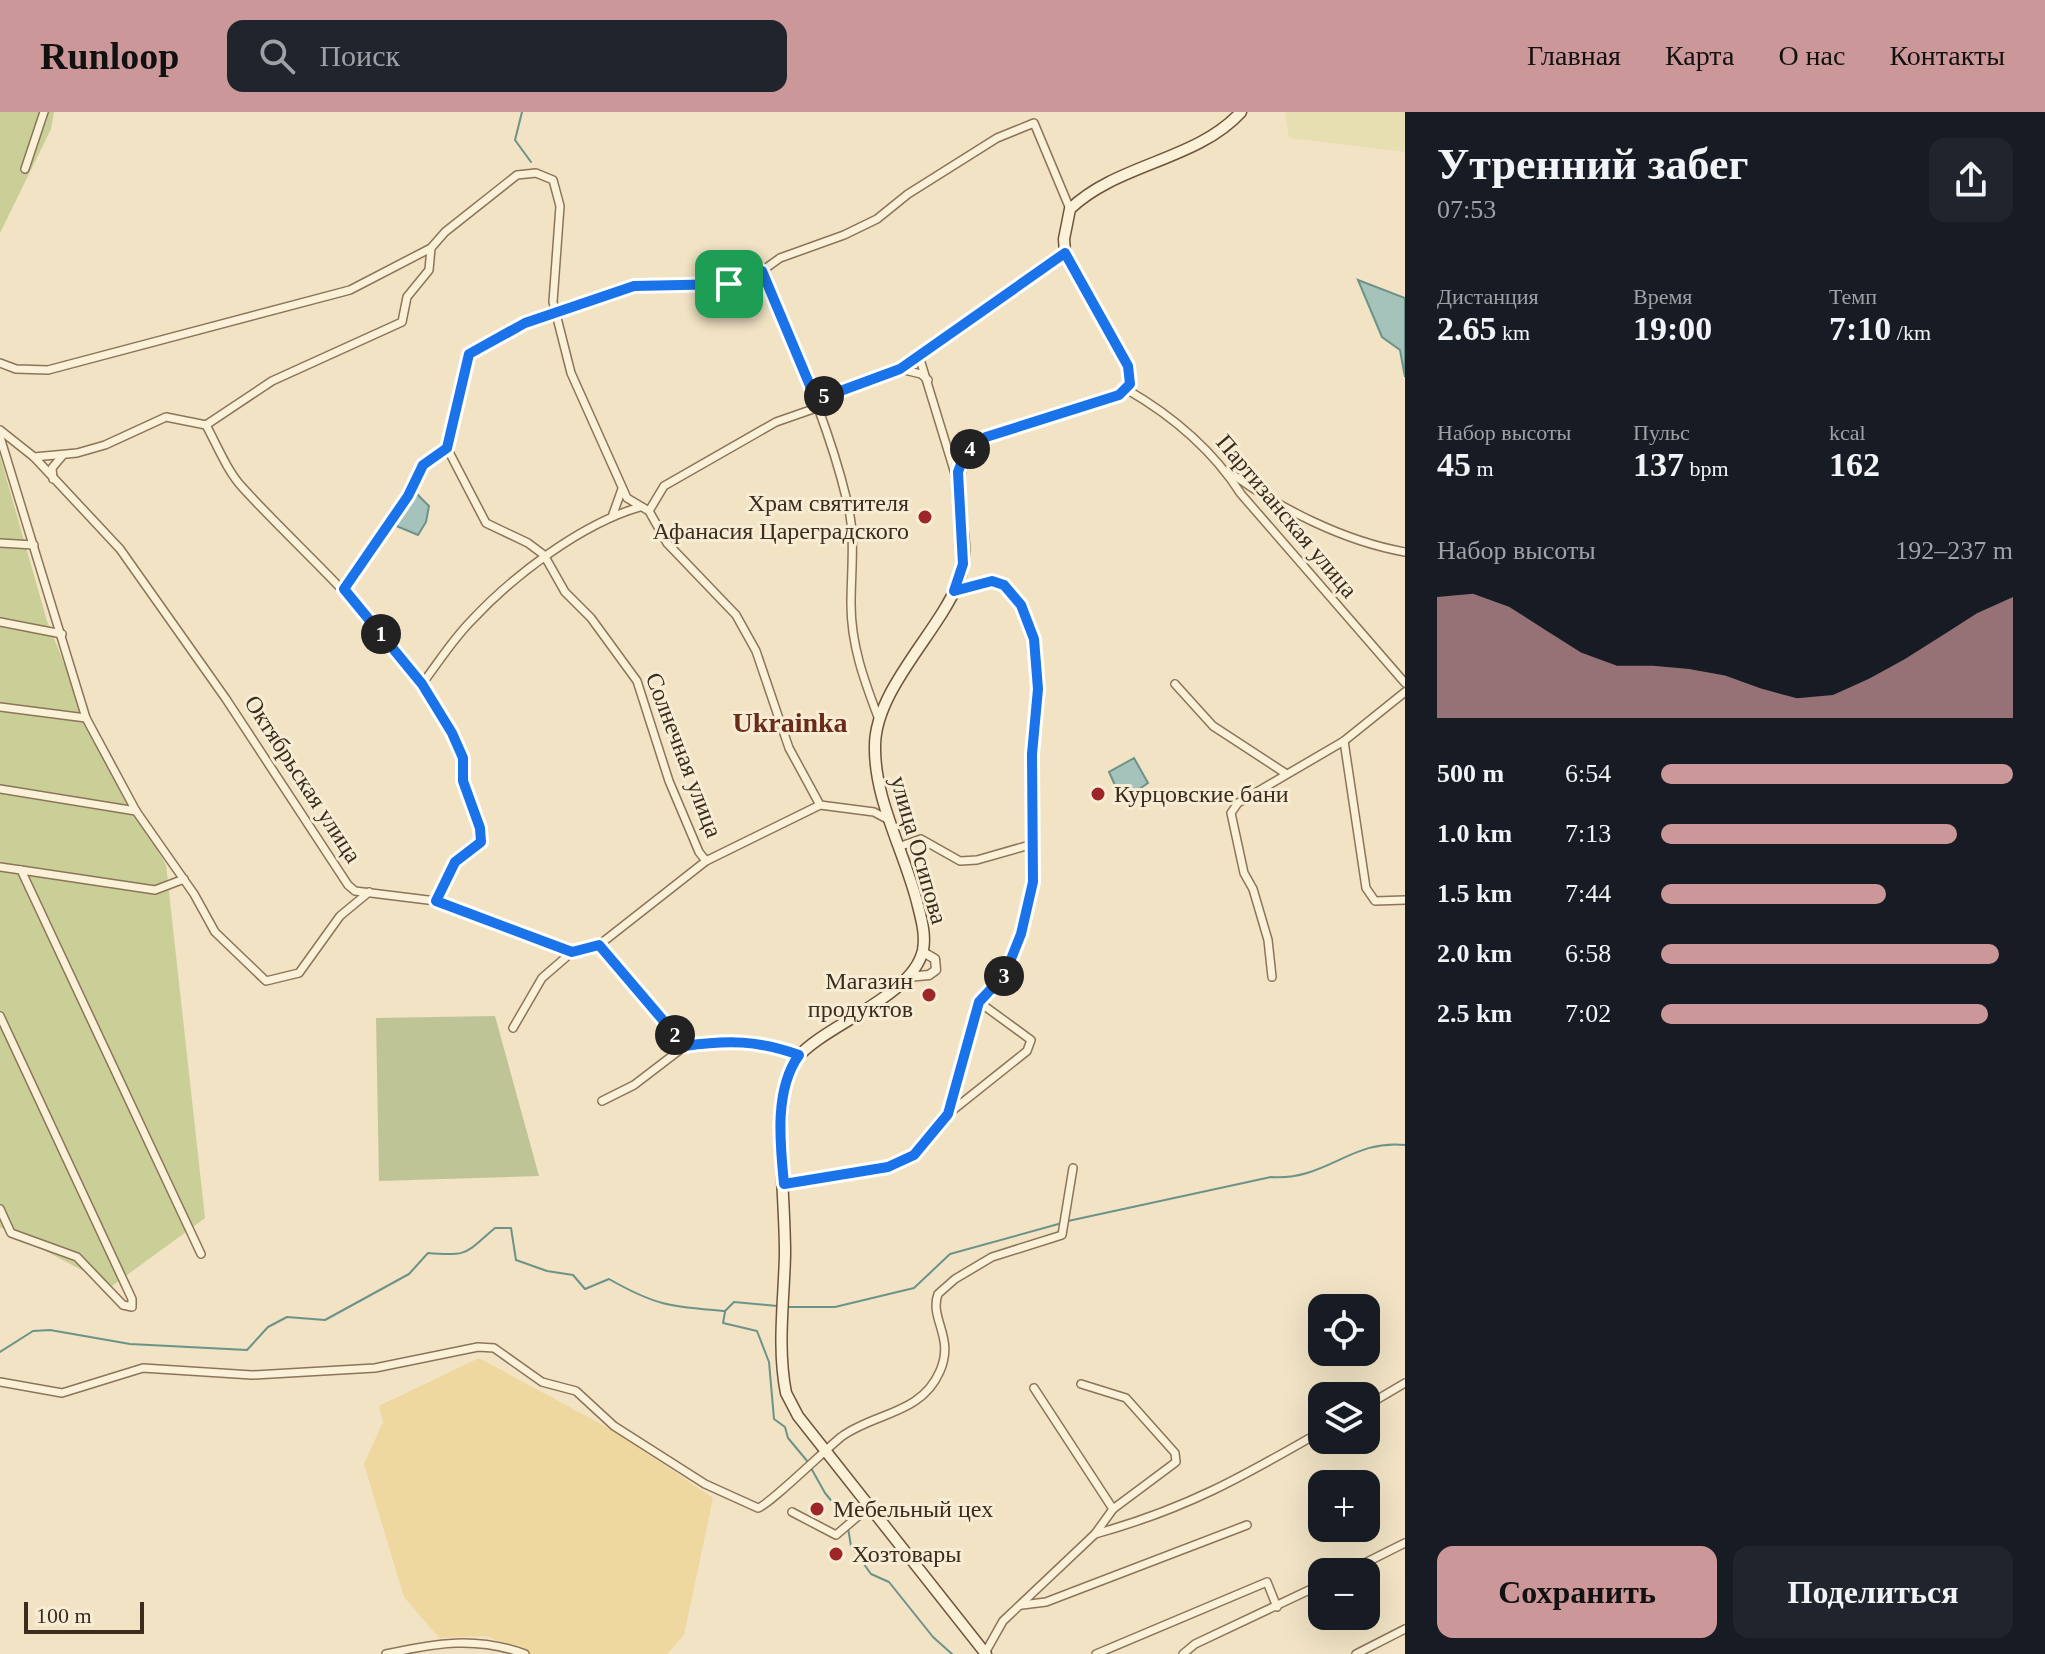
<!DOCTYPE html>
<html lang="ru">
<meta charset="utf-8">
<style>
:root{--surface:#171b24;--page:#20242c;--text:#f1f3f6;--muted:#9ea1a6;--accent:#cc9799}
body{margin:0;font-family:"Times New Roman",serif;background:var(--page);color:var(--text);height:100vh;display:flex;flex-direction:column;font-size:30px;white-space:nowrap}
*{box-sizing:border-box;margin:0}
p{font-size:26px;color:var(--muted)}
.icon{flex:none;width:44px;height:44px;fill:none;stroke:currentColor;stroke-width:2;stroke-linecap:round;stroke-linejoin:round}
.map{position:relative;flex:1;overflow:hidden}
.details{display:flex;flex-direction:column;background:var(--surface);width:640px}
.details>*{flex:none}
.fabs{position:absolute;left:1308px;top:1182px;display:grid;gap:16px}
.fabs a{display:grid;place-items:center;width:72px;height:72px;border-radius:16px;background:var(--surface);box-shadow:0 8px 32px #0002;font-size:40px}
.scale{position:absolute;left:24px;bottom:20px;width:120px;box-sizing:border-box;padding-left:8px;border:4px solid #3c2c1e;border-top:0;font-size:22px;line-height:28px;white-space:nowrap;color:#3c2c1e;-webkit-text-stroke:6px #f7edd4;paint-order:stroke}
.pin{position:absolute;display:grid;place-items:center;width:68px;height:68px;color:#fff;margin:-34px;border-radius:16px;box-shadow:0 4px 12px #0006}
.km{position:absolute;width:40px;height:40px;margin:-20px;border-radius:50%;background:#222;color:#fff;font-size:22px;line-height:40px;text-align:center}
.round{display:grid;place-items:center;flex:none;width:84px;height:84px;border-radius:16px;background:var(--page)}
.overview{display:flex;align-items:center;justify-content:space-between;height:136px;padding:0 32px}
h1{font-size:44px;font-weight:800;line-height:60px}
.metrics{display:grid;grid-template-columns:repeat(3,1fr);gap:12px;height:136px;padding:8px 32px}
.metrics div{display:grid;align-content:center}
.metrics b{font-size:34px;font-weight:800}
.metrics small{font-size:22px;font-weight:400}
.metrics p{font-size:22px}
.chart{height:224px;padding:16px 32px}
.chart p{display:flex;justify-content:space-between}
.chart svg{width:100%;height:144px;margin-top:8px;fill:var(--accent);opacity:.7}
.button{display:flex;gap:16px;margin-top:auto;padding:16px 32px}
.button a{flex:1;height:92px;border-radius:16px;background:var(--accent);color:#111;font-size:32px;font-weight:800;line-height:92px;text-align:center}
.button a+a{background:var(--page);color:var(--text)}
ul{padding:0 32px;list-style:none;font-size:26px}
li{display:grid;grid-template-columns:128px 96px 1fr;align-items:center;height:60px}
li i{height:20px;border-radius:10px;background:var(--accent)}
header{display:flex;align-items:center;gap:48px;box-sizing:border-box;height:112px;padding:0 40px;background:var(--accent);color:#111}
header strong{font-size:38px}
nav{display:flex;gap:44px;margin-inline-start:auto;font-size:28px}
.search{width:560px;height:72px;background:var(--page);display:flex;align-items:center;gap:20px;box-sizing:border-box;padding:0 28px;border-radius:16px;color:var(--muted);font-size:30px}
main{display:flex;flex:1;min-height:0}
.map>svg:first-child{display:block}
</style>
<header>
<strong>Runloop</strong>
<div class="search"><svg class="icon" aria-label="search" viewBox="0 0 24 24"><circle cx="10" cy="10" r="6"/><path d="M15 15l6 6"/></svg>Поиск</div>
<nav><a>Главная</a><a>Карта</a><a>О нас</a><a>Контакты</a></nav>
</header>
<main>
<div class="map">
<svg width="1405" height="1542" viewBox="0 0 1405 1542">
<rect width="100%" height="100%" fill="#f1e3c4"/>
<polygon fill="#e7deb1" points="1285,0 1405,0 1405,40 1289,26"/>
<g fill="#c9cf97">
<polygon points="0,0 54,0 51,17 0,121"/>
<polygon points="0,344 47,509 86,606 166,753 205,1106 112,1174 0,1115"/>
</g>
<polygon fill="#eed8a0" points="479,1246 612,1318 713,1386 684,1523 667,1542 529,1542 486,1524 439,1526 404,1485 364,1352 383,1310 379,1294"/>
<polygon fill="#bfc497" points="495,904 539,1064 379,1069 376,906"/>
<g fill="#a6c3bb" stroke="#6c9389" stroke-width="2">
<polygon points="1358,168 1405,186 1405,265 1400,238 1382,225"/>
<polygon points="416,381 429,394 426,410 418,423 394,413"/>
<polygon points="1134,646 1148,671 1122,689 1109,660"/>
</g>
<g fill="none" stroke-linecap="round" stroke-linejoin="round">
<g stroke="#6c9389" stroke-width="2">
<polyline points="522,0 515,28 531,50"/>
<path d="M1068,1109L1271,1065C1326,1069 1351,1027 1405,1033"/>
<polyline points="789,1195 835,1195 914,1176 950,1142 1062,1111"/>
<polyline points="725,1200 723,1211 757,1219 769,1250 774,1307 785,1315 788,1326 808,1350"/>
<path d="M0,1240L33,1219L50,1218L130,1232L247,1238L268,1215L287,1205L325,1208L409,1162L428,1141C470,1145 466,1140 495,1116H511L516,1148L547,1159L573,1163L585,1177L609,1167C656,1194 672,1195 725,1199L734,1190L777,1194"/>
<polyline points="811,1356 825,1381 848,1409"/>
<polyline points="848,1416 851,1434 871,1462 889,1470 933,1525 952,1542"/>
</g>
<g stroke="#8c7459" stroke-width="10">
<g id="minor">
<polyline points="25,57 44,0"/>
<path d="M762,159C793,234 828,309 847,389C856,423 851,457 851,492C851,533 864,568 878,605"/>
<polyline points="919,244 957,368"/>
<polyline points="0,251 16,257 48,258 350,178 431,136"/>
<polyline points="900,257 921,262 928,268"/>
<path d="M1126,277C1173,304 1212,337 1241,382L1405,571"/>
<polyline points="816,288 900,257 1065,141"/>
<polyline points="206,313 272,269 402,210 407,185 429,158 431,136 445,120 517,63 536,61 553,68 560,94 553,190 571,261 627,386 649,399 667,431 736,503 756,539 789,636 820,693"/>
<path d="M206,313C217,333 227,359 243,376C313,453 424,543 461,642C465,651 462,662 464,672C469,692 480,708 481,730L455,750L436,789"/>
<path d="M0,318L34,345L120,437L226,587L348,773L355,779L436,789L572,840L599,833L685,934C727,928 758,928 799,943"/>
<polyline points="0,325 86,606 136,699 194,782 215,820 266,869 299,861 340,804 369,780"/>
<polyline points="447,336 486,411 528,431 544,443 565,480 591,506 637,569 669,669 699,740 706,749"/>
<polyline points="34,345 77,341 105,333 166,305 206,313"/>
<path d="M1229,360C1279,396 1343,429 1405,440"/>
<polyline points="53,367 52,356 63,343"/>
<polyline points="649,399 664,374 776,310 819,295"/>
<polyline points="613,402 622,377"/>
<polyline points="0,431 34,433"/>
<polyline points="344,477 408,384 423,353 447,336 469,242 525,211 634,174 729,172 762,159 780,146 844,123 877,107 908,82 997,26 1034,11 1070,97"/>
<polyline points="0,510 62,522"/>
<path d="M422,572C438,551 453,527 472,508C513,464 581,412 640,395"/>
<polyline points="1175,572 1213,614 1285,661"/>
<polyline points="0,595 86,606"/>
<polyline points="1344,629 1366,776 1375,789 1405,788"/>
<polyline points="0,677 136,699"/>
<polyline points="901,734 921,727 960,749 977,748 1033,732"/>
<polyline points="0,755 21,758 201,1142"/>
<polyline points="21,758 155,778 184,767"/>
<polyline points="599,833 706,749 820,693 874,700 889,708"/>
<polyline points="1272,865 1268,828 1253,777 1244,761 1231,701 1238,691 1344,629 1405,580"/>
<polyline points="0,904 132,1187 132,1195 123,1193 77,1145 11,1121 0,1097"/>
<polyline points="513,916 542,866 572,840"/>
<polyline points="602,989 634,973 685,934"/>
<polyline points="948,1002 1027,939 1031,928 979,890"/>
<polyline points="784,1072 888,1055 914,1043 948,1002 979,890 1005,862 1021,822 1033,770 1032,642 1038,577 1034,527 1021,493 1004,473 992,469 954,479"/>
<path d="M0,1270L62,1281L143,1256L252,1263L375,1256L478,1235L494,1236L542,1270L576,1279L614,1314L705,1372L758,1396C769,1393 826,1337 841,1325C875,1300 921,1303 940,1259C955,1225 929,1207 938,1182L955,1167L992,1145L1062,1123L1073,1056"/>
<polyline points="1034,1276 1113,1397"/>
<polyline points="1366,1294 1405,1271"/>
<polyline points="792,1400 836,1423 870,1394"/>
<path d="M1095,1422C1186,1397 1242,1365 1322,1319"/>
<polyline points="1347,1460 1405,1431"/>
<polyline points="1022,1493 1046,1490 1247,1413"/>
<polyline points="985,1541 1003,1509 1095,1422 1113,1397 1176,1350 1175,1341 1126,1286 1081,1272"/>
<path d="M386,1542C436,1531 476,1524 525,1542"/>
<polyline points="1096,1542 1267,1470 1277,1495"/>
<polyline points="1183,1542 1195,1532 1322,1472"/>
<polyline points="1356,1542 1405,1517"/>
</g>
</g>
<g stroke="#8c7459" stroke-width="11">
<polyline id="tertiary" points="907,865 929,863 936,858 935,847 923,840"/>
</g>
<g stroke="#6e553c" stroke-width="13">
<path id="secondary" d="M986,1542L798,1304L786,1281C777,1236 784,1188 785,1142C785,1092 778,1041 783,991C785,976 787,958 797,946C824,913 913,885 923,838C926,822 921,806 917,790C904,739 874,687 875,634C875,578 938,521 959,469C979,417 930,362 986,325L1119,283C1124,279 1129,276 1130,269C1133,253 1076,161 1065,141L1064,127L1070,97C1118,51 1196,49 1241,0"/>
</g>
<use href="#minor" stroke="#fbf0d8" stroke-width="7"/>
<use href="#tertiary" stroke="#fbf0d8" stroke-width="8"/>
<use href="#secondary" stroke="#fbf0d8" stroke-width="10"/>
</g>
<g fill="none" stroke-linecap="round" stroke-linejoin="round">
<g stroke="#fff" stroke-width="16">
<path id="route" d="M1065,141L1128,254L1130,272L1119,283L986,325L965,341L958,360L963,452L954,479L992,469L1004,473L1021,493L1034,527L1038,577L1032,642L1033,770L1021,822L1005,862L979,890L948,1002L914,1043L888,1055L784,1072C780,1031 774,978 799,943C758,928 727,928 685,934L599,833L572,840L436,789L455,750L481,730L480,716L463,669V646L452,621L422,572L344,477L408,384L423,353L447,336L469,242L525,211L634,174L729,172L762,159L816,288L900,257Z"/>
</g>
<use href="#route" stroke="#1a73e8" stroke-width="10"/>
</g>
<g fill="#9f2628" stroke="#f7edd4" stroke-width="3">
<circle cx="925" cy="405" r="8"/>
<circle cx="1098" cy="682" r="8"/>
<circle cx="929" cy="883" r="8"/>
<circle cx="817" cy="1397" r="8"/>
<circle cx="836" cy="1442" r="8"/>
</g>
<g text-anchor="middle" stroke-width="6" stroke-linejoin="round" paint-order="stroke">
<g font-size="24" fill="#3c2c1e" stroke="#f7edd4" text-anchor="start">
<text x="909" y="399" text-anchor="end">Храм святителя<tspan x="909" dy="28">Афанасия Цареградского</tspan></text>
<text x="1114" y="690">Курцовские бани</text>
<text x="913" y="877" text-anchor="end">Магазин<tspan x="913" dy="28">продуктов</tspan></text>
<text x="833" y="1405">Мебельный цех</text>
<text x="852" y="1450">Хозтовары</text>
</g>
<g font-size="24" fill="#3c2c1e" stroke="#f7edd4">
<text transform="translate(1287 404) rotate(50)" y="8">Партизанская улица</text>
<text transform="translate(684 643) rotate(69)" y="8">Солнечная улица</text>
<text transform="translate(303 667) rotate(57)" y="8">Октябрьская улица</text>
<text transform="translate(919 738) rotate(74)" y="8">улица Осипова</text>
</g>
<g font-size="28" font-weight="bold" fill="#6b2b1b" stroke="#f7edd4">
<text x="790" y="620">Ukrainka</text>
</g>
</g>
</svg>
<div class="fabs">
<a><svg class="icon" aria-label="locate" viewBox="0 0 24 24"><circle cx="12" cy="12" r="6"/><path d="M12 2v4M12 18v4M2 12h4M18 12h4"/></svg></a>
<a><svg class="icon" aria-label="layers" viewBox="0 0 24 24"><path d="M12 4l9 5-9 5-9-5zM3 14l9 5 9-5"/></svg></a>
<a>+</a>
<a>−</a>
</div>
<div class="scale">100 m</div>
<div class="pin" style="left:729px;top:172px;background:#1e9e55"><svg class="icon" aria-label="arrive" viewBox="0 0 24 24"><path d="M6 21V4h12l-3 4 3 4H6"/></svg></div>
<b class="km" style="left:381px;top:522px">1</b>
<b class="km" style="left:675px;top:923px">2</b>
<b class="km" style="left:1004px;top:864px">3</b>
<b class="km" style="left:970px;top:337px">4</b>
<b class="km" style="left:824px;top:284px">5</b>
</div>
<section class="details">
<div class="overview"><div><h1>Утренний забег</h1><p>07:53</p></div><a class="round"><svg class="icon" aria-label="share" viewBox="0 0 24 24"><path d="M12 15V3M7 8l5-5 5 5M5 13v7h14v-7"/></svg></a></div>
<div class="metrics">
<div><p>Дистанция</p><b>2.65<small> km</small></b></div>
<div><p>Время</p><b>19:00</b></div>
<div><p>Темп</p><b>7:10<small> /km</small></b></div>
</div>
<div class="metrics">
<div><p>Набор высоты</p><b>45<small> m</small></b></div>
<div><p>Пульс</p><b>137<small> bpm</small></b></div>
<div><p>kcal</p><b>162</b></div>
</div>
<div class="chart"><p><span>Набор высоты</span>192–237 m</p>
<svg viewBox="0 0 160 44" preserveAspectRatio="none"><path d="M0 44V7L10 6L20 10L30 17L40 24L50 28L60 28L70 29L80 31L90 35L100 38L110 37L120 32L130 26L140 19L150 12L160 7V44z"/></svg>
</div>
<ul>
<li><b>500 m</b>6:54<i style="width:100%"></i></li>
<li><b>1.0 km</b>7:13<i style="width:84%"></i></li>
<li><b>1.5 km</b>7:44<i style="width:64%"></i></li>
<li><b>2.0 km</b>6:58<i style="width:96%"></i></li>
<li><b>2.5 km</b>7:02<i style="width:93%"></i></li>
</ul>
<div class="button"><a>Сохранить</a><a>Поделиться</a></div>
</section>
</main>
